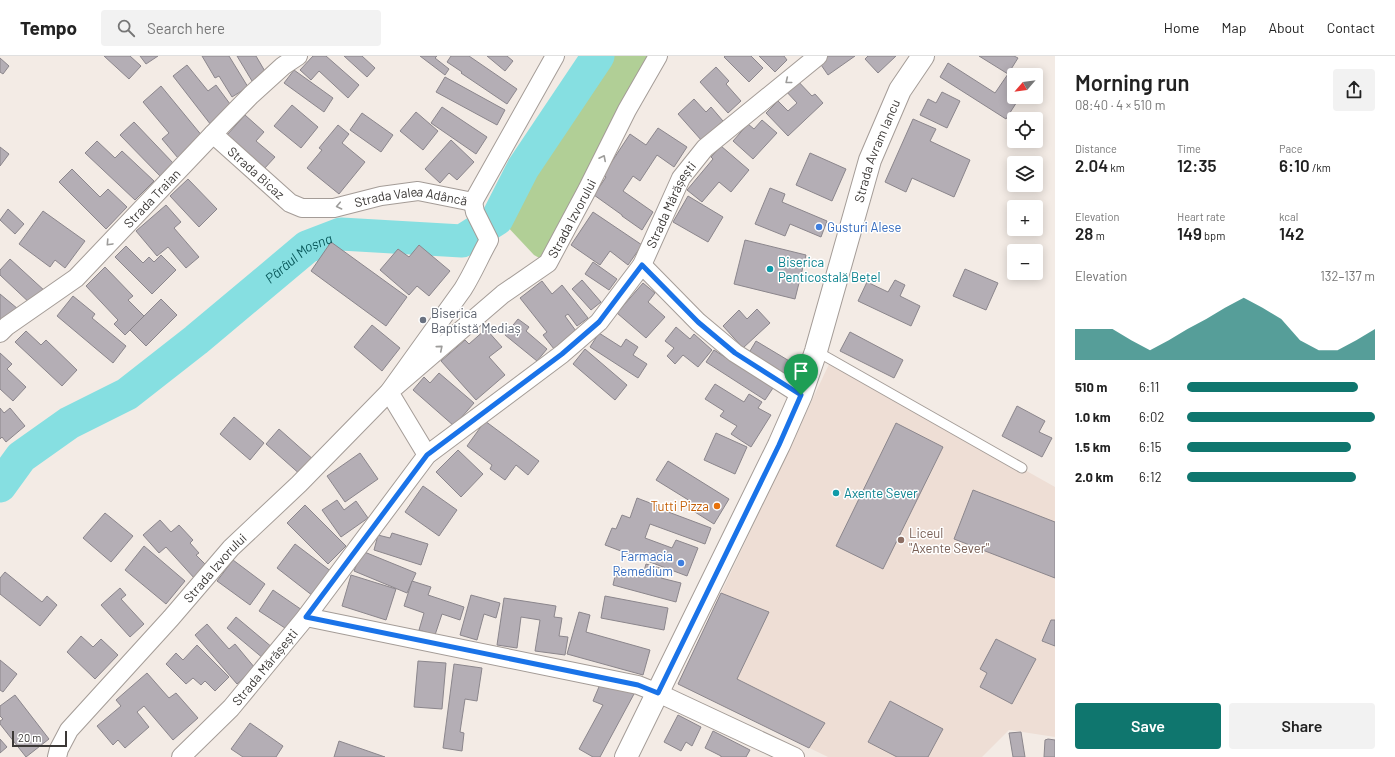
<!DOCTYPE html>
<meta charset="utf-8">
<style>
:root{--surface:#fff;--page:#f2f2f2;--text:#222;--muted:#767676;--line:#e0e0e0;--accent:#0f766e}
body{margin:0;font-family:Barlow,sans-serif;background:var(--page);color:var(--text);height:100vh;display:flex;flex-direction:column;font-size:15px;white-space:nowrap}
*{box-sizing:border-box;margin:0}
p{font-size:13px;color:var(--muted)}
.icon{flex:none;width:22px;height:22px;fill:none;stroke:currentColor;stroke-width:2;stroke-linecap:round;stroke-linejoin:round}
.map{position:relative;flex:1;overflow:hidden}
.side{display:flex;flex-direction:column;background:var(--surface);width:340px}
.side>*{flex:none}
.needle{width:26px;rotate:242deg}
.tools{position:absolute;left:1007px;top:12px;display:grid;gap:8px}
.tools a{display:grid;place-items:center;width:36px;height:36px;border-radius:4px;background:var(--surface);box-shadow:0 2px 10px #0003;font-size:20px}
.scale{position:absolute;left:12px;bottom:10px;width:55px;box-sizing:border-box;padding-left:4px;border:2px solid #3b3836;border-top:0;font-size:11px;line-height:14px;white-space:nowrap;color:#3b3836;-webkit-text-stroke:3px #fff;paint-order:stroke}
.pin{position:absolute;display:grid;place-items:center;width:34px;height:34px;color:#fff;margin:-41px -17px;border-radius:50% 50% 50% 0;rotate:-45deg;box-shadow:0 0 4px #0007}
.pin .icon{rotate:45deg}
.round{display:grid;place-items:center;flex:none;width:42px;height:42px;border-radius:4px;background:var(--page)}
.overview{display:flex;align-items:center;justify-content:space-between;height:68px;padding:0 20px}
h1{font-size:22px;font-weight:600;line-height:30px}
.metrics{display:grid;grid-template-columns:repeat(3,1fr);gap:6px;height:68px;padding:4px 20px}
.metrics div{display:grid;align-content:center}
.metrics b{font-size:17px;font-weight:600}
.metrics small{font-size:11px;font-weight:400}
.metrics p{font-size:11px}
.chart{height:112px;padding:8px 20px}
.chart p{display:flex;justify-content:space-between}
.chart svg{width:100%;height:72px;margin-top:4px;fill:var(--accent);opacity:.7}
.primary-button{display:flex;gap:8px;margin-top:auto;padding:8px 20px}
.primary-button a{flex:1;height:46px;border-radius:4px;background:var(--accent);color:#fff;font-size:16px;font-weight:600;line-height:46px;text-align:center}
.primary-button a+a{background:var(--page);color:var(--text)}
ul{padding:0 20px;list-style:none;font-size:13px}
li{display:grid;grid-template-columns:64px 48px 1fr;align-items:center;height:30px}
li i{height:10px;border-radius:5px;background:var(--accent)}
header{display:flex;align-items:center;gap:24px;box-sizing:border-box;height:56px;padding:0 20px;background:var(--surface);border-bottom:1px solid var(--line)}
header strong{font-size:19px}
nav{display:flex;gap:22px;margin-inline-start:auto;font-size:14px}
.search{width:280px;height:36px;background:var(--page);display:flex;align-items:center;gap:10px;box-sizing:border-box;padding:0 14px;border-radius:4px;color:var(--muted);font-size:15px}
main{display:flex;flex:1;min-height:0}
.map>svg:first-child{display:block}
</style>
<header>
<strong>Tempo</strong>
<div class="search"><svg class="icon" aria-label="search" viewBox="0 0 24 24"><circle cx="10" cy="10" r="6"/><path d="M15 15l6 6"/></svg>Search here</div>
<nav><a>Home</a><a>Map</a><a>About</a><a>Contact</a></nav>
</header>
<main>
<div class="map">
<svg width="1055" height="701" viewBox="0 0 1055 701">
<rect width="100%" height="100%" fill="#f3ebe5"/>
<polygon fill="#eeded5" points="831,304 1055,431 1055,681 1009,674 982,701 828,701 678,628"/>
<polygon fill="#b1cf96" points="608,0 653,0 548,207 534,199 506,169 531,108"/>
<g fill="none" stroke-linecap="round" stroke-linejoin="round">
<path stroke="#86dfe1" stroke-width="33" id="s1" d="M0,430L21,401L69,367L127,338L196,284L307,191L341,178L462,185L497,163L523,112L598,0"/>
</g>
<g fill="#b4aeb5" stroke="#8b868c">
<polygon points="104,0 130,0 141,10 129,23"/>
<polygon points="140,0 158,0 146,8"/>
<polygon points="202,0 229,0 248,31 232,41 219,20 215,22"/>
<polygon points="237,0 256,0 266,17 252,25"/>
<polygon points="313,0 326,0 359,29 348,42 319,15 311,24 300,14"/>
<polygon points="344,0 362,0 375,12 367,21"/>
<polygon points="420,0 437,0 435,2 449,13 445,19"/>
<polygon points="451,0 469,0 517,33 507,48 461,17 462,16 447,6"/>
<polygon points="487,0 507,0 513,5 505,15"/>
<polygon points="725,0 751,0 763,12 749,26 724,1"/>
<polygon points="759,0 784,0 787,4 775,16"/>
<polygon points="821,0 855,0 828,19 817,3"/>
<polygon points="868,0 896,0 878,17 865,3"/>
<polygon points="979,0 1014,0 1018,2 1008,18"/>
<polygon points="0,2 9,10 3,18 0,16"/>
<polygon points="948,7 995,37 1008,18 1014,21 1014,41 1020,41 1006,63 940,21"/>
<polygon points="187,9 208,35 216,29 233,52 211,69 173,20"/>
<polygon points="716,11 729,25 726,28 741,45 728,57 700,26"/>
<polygon points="294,14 333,42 324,56 284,27"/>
<polygon points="445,21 505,54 497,69 436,36"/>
<polygon points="795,22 812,40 815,38 823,47 788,80 766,57 778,45 788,55 797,47 784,33"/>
<polygon points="161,30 203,81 178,102 162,83 169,77 143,46"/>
<polygon points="942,36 960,45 947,72 920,59 928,43 936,47"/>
<polygon points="694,43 706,56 711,51 723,65 702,85 678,58"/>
<polygon points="292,49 318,71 301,92 274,70"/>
<polygon points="442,51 487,81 476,98 431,67"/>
<polygon points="416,56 438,75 423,94 400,75"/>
<polygon points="362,57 393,79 381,96 350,74"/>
<polygon points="245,59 264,76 256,85 275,101 264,113 227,79"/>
<polygon points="913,63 936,73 930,85 970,104 954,141 912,122 906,136 885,126"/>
<polygon points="762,64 777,77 753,103 733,85 748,68 754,73"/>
<polygon points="134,66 174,108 161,121 120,79"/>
<polygon points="338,69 349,78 342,87 365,106 339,138 307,112 322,94 319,92"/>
<polygon points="658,72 687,91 674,111 657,99 640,125 633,120 623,135 653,156 642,174 622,160 622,159 594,139 606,121 603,119 630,78 646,89"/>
<polygon points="451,84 474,106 457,124 449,117 440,127 425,113"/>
<polygon points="97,85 115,102 122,95 154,125 135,144 85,97"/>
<polygon points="721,90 749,114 731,136 719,126 702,146 687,134 713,103 711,101"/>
<polygon points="0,91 9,98 0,110"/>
<polygon points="810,97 846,113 832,145 796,129"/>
<polygon points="72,113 100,141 108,133 127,151 106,173 59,126"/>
<polygon points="188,123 217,153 199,171 170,140"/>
<polygon points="770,132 785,138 782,146 827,165 821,181 790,168 785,180 755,168"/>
<polygon points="688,140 723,161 708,186 673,166"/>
<polygon points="166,149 181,166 174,172 199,201 186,212 168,191 157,200 136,175"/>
<polygon points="8,153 24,168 15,178 0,164"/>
<polygon points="43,155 85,185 65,212 55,204 50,211 19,188"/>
<polygon points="593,156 642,189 628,209 610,195 600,209 571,189"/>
<polygon points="745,184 806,199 795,243 734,228"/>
<polygon points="331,186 407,241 386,270 311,215"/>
<polygon points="419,189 450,215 429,240 417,230 409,239 380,214 398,193 409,201"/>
<polygon points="126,190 143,207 149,201 154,206 161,199 176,214 152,238 115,201"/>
<polygon points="10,203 46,236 33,250 0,219 0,214"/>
<polygon points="593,206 617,223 609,234 585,218"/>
<polygon points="105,211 133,240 128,244 144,260 125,279 114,268 118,264 86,230"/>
<polygon points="965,213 998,227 986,254 953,240"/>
<polygon points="582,224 601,246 591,254 572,233"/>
<polygon points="895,224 905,229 900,240 920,250 911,270 858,245 867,226 888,236"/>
<polygon points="542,225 552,238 562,229 588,262 577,270 568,258 565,260 576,275 554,293 543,279 547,276 520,242"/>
<polygon points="643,227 655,237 648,246 665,261 646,282 617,257"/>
<polygon points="0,238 18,253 0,271"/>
<polygon points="73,240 95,258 92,262 126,290 113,307 57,260"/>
<polygon points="161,243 177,259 146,290 130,274"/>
<polygon points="757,253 770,267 743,292 723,270 739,254 747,263"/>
<polygon points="518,263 529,271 526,275 547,293 537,305 505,279"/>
<polygon points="372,269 400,292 382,315 354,291"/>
<polygon points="676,271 690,283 694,278 712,294 698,311 683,299 675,308 667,300 674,292 665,285"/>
<polygon points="486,273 502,291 489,301 505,319 476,344 441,305 465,284 469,288"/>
<polygon points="26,275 41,289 46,284 77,314 62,330 15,286"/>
<polygon points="850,276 903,304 894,322 840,295"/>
<polygon points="599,277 621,291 626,283 638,291 633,299 647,308 638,322 590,291"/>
<polygon points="756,285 796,309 787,324 747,300"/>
<polygon points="585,293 627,329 615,344 573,308"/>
<polygon points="714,294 773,332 765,344 706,306"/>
<polygon points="0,297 12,308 7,313 26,331 13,345 0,333"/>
<polygon points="439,317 474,347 454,370 413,334 424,321 430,327"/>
<polygon points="715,328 744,346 749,338 762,346 758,352 771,359 751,391 731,378 737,370 720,360 724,355 705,343"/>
<polygon points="1017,350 1045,365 1039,376 1052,382 1042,401 1002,380"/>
<polygon points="0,352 4,357 10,352 25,370 6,386 2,381 0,383"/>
<polygon points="234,361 264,387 250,404 220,378"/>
<polygon points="485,365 539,405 528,419 516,409 505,424 490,413 492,409 467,390"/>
<polygon points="896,367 943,391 883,513 836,490"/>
<polygon points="279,373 315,405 302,420 266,388"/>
<polygon points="716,377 747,391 735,418 704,404"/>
<polygon points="458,394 483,418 461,441 436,416"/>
<polygon points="360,397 378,423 345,446 327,420"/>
<polygon points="668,405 729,443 714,468 687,451 690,445 656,424"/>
<polygon points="423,430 457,454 439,480 405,456"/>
<polygon points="973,434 1055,466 1055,522 954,483"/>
<polygon points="637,442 663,452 663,454 711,472 705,488 650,468 645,482 672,492 676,484 698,492 687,520 605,489 612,472 616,473 622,459 630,462"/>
<polygon points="337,444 344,454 356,445 368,462 341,481 322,454"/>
<polygon points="305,449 346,490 328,508 287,467"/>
<polygon points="105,457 133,480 111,506 83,482"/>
<polygon points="160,464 171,476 179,469 193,484 190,487 199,497 196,499 208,511 195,523 166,491 159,497 143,479"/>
<polygon points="392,477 428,488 421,509 374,494 378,479 390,482"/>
<polygon points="295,488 332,516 313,540 277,512"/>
<polygon points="144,490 185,525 166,548 125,514"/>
<polygon points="362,495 416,517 407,537 354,515"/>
<polygon points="233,504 265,528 250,549 217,525"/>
<polygon points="646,508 663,513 661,522 681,527 676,546 613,529 617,511 643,518"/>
<polygon points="5,516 42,546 47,540 57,549 40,570 0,538 0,522"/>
<polygon points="351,519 396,533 386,564 342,550"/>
<polygon points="412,525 431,531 428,539 464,551 460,564 442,558 435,579 419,574 424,557 404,550"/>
<polygon points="120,532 126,539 121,543 144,568 130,581 101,549"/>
<polygon points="273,534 302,554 288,574 259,555"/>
<polygon points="721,537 769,556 737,623 825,667 809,692 678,628"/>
<polygon points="471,539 500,547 496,562 484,558 477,584 460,579"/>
<polygon points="605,540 668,552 664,574 601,562"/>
<polygon points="504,542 556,550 554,561 562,562 559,580 568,581 565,599 535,595 540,564 521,561 517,592 497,589"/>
<polygon points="579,556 590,559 586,576 650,594 643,619 567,598"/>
<polygon points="236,561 273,592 264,603 227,572"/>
<polygon points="1051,564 1055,564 1055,590 1042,585"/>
<polygon points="207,568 229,593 235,588 255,612 237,628 195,579"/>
<polygon points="81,580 93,591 101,583 118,599 95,623 67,596"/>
<polygon points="996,583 1036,603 1012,648 980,631 987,617 980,613"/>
<polygon points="197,589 229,621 215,635 205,625 201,629 193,622 186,628 166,608 176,597 183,604"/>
<polygon points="0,604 17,618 3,636 0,634"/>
<polygon points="418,605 446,607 442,653 414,651"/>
<polygon points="454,608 482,612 477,645 465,643 460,676 464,677 462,695 443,692"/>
<polygon points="147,617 169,642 176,637 198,662 173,684 144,650 137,656 149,671 125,692 118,684 113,689 97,670 121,650 116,644"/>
<polygon points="601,626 634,638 600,701 593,701 579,693 603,649 593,645"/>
<polygon points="15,639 49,683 26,701 0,668 0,665 3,663 0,660 0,650"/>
<polygon points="890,645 943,673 928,701 897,701 868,686"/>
<polygon points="678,659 701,671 692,690 686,686 681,695 664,686"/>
<polygon points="250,667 283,690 276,701 243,701 231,693"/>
<polygon points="713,675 750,694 746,701 721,701 721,700 705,692"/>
<polygon points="1021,676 1025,701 1013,701 1009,677"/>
<polygon points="0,683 7,691 0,697"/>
<polygon points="1048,683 1055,684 1055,701 1044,701 1045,684"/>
<polygon points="339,685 385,701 334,701"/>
</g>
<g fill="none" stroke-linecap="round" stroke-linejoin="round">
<g stroke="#a49c97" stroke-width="11">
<polyline id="lane" points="816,295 1022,412"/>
</g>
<g stroke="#a49c97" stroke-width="20">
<g id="street">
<path id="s2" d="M213,78L290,147L302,152H334L381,140L418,135L473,146"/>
<polyline points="473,146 555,0"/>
<polyline points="642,209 698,266 735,297 801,339"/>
<path id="s3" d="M0,277L7,270L76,222L213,78L251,39L283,10L298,0"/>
<path id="s4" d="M427,399L389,336L503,238L548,207L587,134L627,54L658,0"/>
<polyline points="306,561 638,629 658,637 795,701"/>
<path id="s5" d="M57,701L59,693L69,674L171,562L231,492L299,428L389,336L463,233C473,217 480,200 489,184L475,156L473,146"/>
<path id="s6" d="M181,701L231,652L306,561L427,399L562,298L599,266L642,209L681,122L705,92L818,0"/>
</g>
</g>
<g stroke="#a49c97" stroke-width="24">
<g id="secondary">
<path id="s7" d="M626,701L779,389L801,339L816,295L870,104L900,34L923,0"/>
</g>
</g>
<use href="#lane" stroke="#fff" stroke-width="9"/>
<use href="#street" stroke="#fff" stroke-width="18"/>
<use href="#secondary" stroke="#fff" stroke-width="22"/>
</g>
<defs><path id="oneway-chevron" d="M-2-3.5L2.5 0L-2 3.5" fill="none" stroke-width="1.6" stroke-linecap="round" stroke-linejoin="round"/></defs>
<g stroke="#9d9c9a">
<use href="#oneway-chevron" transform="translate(788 25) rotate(141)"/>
<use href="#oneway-chevron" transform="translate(603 102) rotate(-63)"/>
<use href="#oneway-chevron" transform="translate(339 150) rotate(168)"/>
<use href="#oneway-chevron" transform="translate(109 187) rotate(133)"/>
<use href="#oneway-chevron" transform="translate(440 292) rotate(-40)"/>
</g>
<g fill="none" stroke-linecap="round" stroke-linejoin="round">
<g stroke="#fff" stroke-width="8">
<polygon id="route" points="642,209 698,266 735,297 801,339 779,389 658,637 638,629 306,561 427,399 562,298 599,266"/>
</g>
<use href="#route" stroke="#1a73e8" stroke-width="5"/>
</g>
<g fill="#3f7fe0" stroke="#fff" stroke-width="1.5">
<circle cx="819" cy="171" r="4"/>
<circle cx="681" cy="507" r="4"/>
</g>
<g fill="#0f9aa8" stroke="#fff" stroke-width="1.5">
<circle cx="770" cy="213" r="4"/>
<circle cx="836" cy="437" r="4"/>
</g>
<circle fill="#6b7280" stroke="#fff" stroke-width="1.5" cx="423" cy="264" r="4"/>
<circle fill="#e8710a" stroke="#fff" stroke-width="1.5" cx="717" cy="450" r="4"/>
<circle fill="#8d6e63" stroke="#fff" stroke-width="1.5" cx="901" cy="484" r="4"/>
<g text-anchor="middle" stroke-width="3" stroke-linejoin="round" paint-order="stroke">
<g font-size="13" fill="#3b3836" stroke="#fff">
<text dy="5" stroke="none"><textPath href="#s7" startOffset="658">Strada Avram Iancu</textPath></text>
<text dy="5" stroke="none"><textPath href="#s2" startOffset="58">Strada Bicaz</textPath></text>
<text dy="5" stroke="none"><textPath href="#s3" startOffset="204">Strada Traian</textPath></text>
<text dy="5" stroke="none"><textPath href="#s2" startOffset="227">Strada Valea Adâncă</textPath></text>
<text dy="5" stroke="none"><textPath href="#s6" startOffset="746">Strada Mărășești</textPath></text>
<text dy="5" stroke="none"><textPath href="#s4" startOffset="329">Strada Izvorului</textPath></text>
<text dy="5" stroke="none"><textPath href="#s5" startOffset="248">Strada Izvorului</textPath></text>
<text dy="5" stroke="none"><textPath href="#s6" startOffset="123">Strada Mărășești</textPath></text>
</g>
<g font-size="13" fill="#366cbe" stroke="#fff" text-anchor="start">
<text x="827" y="176">Gusturi Alese</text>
<text x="673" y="505" text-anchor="end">Farmacia<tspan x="673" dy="15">Remedium</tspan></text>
</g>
<g font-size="13" fill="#0d838f" stroke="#fff" text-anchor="start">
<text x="778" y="211">Biserica<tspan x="778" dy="15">Penticostală Betel</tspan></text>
<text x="844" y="442">Axente Sever</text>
</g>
<g font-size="13" fill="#5b616d" stroke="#fff" text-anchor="start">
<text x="431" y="262">Biserica<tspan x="431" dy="15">Baptistă Mediaș</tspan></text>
</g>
<g font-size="13" fill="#c56008" stroke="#fff" text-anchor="end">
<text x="709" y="455">Tutti Pizza</text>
</g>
<g font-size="13" fill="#785e54" stroke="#fff" text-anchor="start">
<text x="909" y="482">Liceul<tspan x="909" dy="15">"Axente Sever"</tspan></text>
</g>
<g font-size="14" font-style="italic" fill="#0a5a5c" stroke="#fff">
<text dy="5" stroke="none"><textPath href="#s1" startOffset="379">Pârâul Moșna</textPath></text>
</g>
</g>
</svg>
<div class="tools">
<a><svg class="needle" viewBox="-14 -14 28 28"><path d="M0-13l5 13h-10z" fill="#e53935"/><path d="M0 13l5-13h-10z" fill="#767676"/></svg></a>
<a><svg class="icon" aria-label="locate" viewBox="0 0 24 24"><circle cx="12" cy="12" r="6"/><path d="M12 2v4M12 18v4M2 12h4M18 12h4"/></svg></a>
<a><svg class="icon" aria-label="layers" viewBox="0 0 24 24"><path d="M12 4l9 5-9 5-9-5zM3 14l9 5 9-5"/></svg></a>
<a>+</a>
<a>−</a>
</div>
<div class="scale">20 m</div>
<div class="pin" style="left:801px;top:339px;background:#1e9e55"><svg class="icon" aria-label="arrive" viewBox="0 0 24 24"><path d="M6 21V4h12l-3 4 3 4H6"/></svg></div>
</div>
<section class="side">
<div class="overview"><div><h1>Morning run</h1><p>08:40 · 4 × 510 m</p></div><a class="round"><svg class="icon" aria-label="share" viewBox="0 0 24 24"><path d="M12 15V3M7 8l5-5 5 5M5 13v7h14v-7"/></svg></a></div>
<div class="metrics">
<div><p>Distance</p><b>2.04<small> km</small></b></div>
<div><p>Time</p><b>12:35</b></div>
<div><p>Pace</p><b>6:10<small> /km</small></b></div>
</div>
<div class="metrics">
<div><p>Elevation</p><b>28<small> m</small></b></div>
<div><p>Heart rate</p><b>149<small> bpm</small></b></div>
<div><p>kcal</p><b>142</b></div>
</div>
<div class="chart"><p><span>Elevation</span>132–137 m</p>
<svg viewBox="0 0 160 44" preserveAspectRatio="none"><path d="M0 44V25L10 25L20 25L30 32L40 38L50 32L60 25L70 19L80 12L90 6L100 12L110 19L120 32L130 38L140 38L150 32L160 25V44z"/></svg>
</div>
<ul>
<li><b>510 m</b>6:11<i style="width:91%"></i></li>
<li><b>1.0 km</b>6:02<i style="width:100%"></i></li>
<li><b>1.5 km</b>6:15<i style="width:87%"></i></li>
<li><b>2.0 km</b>6:12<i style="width:90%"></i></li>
</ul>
<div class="primary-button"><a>Save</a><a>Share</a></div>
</section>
</main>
